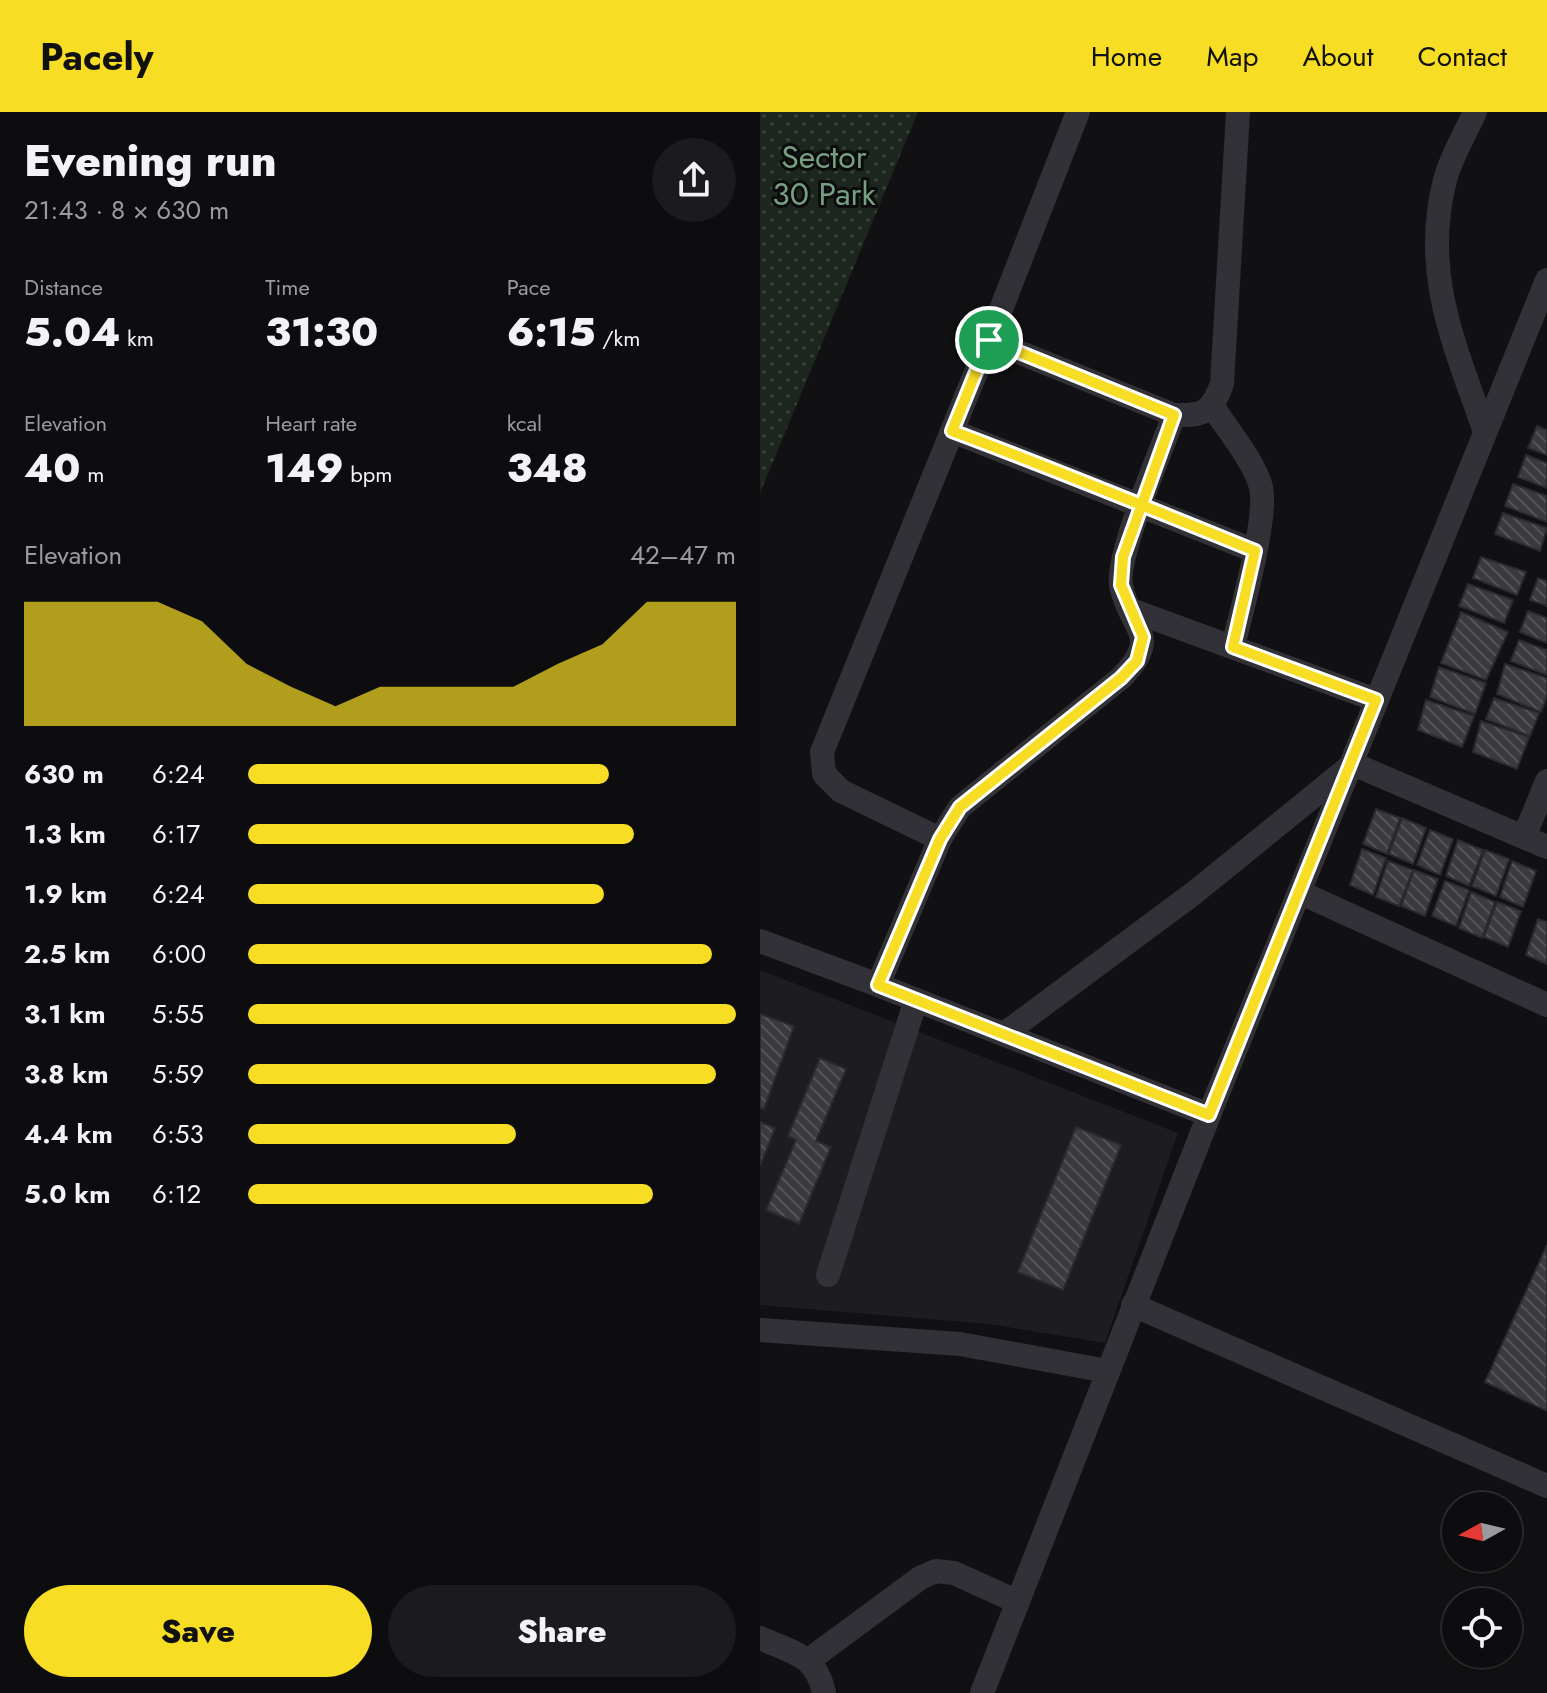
<!DOCTYPE html>
<meta charset="utf-8">
<style>
:root{--surface:#0d0c0e;--page:#1b1a1c;--text:#f1f3f6;--muted:#9a9b9e;--line:#2d2c2e;--accent:#f7dd23}
body{margin:0;font-family:Jost,sans-serif;background:var(--page);color:var(--text);height:100vh;display:flex;flex-direction:column;font-size:30px;white-space:nowrap}
*{box-sizing:border-box;margin:0}
p{font-size:26px;color:var(--muted)}
.icon{flex:none;width:44px;height:44px;fill:none;stroke:currentColor;stroke-width:2;stroke-linecap:round;stroke-linejoin:round}
.map{position:relative;flex:1;overflow:hidden}
.sheet{display:flex;flex-direction:column;background:var(--surface);width:760px}
.sheet>*{flex:none}
.needle{width:52px;rotate:262deg}
.controls{position:absolute;left:682px;top:1380px;display:grid;gap:16px}
.controls a{display:grid;place-items:center;width:80px;height:80px;border-radius:50%;background:var(--surface);box-shadow:0 2px 6px #0004,0 0 0 2px var(--line);font-size:40px}
.pin{position:absolute;display:grid;place-items:center;width:68px;height:68px;color:#fff;margin:-34px;border:4px solid #fff;border-radius:50%;box-shadow:0 2px 8px #0007}
.round{display:grid;place-items:center;flex:none;width:84px;height:84px;border-radius:42px;background:var(--page)}
.summary{display:flex;align-items:center;justify-content:space-between;height:136px;padding:0 24px}
h1{font-size:44px;font-weight:800;line-height:60px}
.metrics{display:grid;grid-template-columns:repeat(3,1fr);gap:12px;height:136px;padding:8px 24px}
.metrics div{display:grid;align-content:center}
.metrics b{font-size:40px;font-weight:800}
.metrics small{font-size:22px;font-weight:400}
.metrics p{font-size:22px}
.chart{height:224px;padding:16px 24px}
.chart p{display:flex;justify-content:space-between}
.chart svg{width:100%;height:144px;margin-top:8px;fill:var(--accent);opacity:.7}
.primary-button{display:flex;gap:16px;margin-top:auto;padding:16px 24px}
.primary-button a{flex:1;height:92px;border-radius:48px;background:var(--accent);color:#111;font-size:32px;font-weight:800;line-height:92px;text-align:center}
.primary-button a+a{background:var(--page);color:var(--text)}
ul{padding:0 24px;list-style:none;font-size:26px}
li{display:grid;grid-template-columns:128px 96px 1fr;align-items:center;height:60px}
li i{height:20px;border-radius:10px;background:var(--accent)}
header{display:flex;align-items:center;gap:48px;box-sizing:border-box;height:112px;padding:0 40px;background:var(--accent);color:#111}
header strong{font-size:38px}
nav{display:flex;gap:44px;margin-inline-start:auto;font-size:28px}
main{display:flex;flex:1;min-height:0}
.map>svg:first-child{display:block}
</style>
<header>
<strong>Pacely</strong>
<nav><a>Home</a><a>Map</a><a>About</a><a>Contact</a></nav>
</header>
<main>
<section class="sheet">
<div class="summary"><div><h1>Evening run</h1><p>21:43 · 8 × 630 m</p></div><a class="round"><svg class="icon" aria-label="share" viewBox="0 0 24 24"><path d="M12 15V3M7 8l5-5 5 5M5 13v7h14v-7"/></svg></a></div>
<div class="metrics">
<div><p>Distance</p><b>5.04<small> km</small></b></div>
<div><p>Time</p><b>31:30</b></div>
<div><p>Pace</p><b>6:15<small> /km</small></b></div>
</div>
<div class="metrics">
<div><p>Elevation</p><b>40<small> m</small></b></div>
<div><p>Heart rate</p><b>149<small> bpm</small></b></div>
<div><p>kcal</p><b>348</b></div>
</div>
<div class="chart"><p><span>Elevation</span>42–47 m</p>
<svg viewBox="0 0 160 44" preserveAspectRatio="none"><path d="M0 44V6L10 6L20 6L30 6L40 12L50 25L60 32L70 38L80 32L90 32L100 32L110 32L120 25L130 19L140 6L150 6L160 6V44z"/></svg>
</div>
<ul>
<li><b>630 m</b>6:24<i style="width:74%"></i></li>
<li><b>1.3 km</b>6:17<i style="width:79%"></i></li>
<li><b>1.9 km</b>6:24<i style="width:73%"></i></li>
<li><b>2.5 km</b>6:00<i style="width:95%"></i></li>
<li><b>3.1 km</b>5:55<i style="width:100%"></i></li>
<li><b>3.8 km</b>5:59<i style="width:96%"></i></li>
<li><b>4.4 km</b>6:53<i style="width:55%"></i></li>
<li><b>5.0 km</b>6:12<i style="width:83%"></i></li>
</ul>
<div class="primary-button"><a>Save</a><a>Share</a></div>
</section>
<div class="map">
<svg width="787" height="1581" viewBox="0 0 787 1581">
<defs>
<pattern id="park-dots" width="8" height="8" patternUnits="userSpaceOnUse" patternTransform="scale(2)"><rect width="8" height="8" fill="#1d251f"/><path d="M2 2h.1M6 6h.1" fill="none" stroke="#3b423d" stroke-width="1.8" stroke-linecap="round"/></pattern>
<pattern id="building-back-hatch" width="6" height="6" patternUnits="userSpaceOnUse" patternTransform="scale(2)"><rect width="6" height="6" fill="#3a3a3f"/><path d="M-1 5l2 2M0 0l6 6M5-1l2 2" fill="none" stroke="#535358"/></pattern>
</defs>
<rect width="100%" height="100%" fill="#111012"/>
<polygon fill="#1d1c1f" points="0,858 418,1021 345,1231 229,1212 0,1193"/>
<polygon fill="url(#park-dots)" points="0,0 158,0 0,381"/>
<g fill="url(#building-back-hatch)" stroke="#2b2a2e" stroke-width="2">
<polygon points="777,314 787,318 787,343 768,336"/>
<polygon points="766,343 787,351 787,376 758,365"/>
<polygon points="753,372 787,384 787,410 745,394"/>
<polygon points="743,401 787,416 780,439 735,422"/>
<polygon points="721,445 766,460 757,483 713,466"/>
<polygon points="778,466 787,469 787,494 770,488"/>
<polygon points="708,472 753,488 744,511 699,494"/>
<polygon points="768,499 787,506 787,531 760,520"/>
<polygon points="701,500 748,520 726,568 681,551"/>
<polygon points="759,528 787,538 787,563 751,549"/>
<polygon points="745,552 787,566 787,584 781,600 737,582"/>
<polygon points="679,555 726,571 715,602 670,585"/>
<polygon points="734,586 779,601 770,624 726,607"/>
<polygon points="666,588 714,604 702,635 658,618"/>
<polygon points="721,609 769,625 757,657 713,640"/>
<polygon points="616,697 640,706 627,742 603,732"/>
<polygon points="642,706 666,716 653,752 629,742"/>
<polygon points="670,718 693,727 680,763 657,753"/>
<polygon points="698,728 723,738 709,774 686,764"/>
<polygon points="602,737 626,746 613,783 590,773"/>
<polygon points="725,738 749,747 736,784 712,774"/>
<polygon points="628,749 653,758 639,794 616,785"/>
<polygon points="752,749 776,759 763,795 740,785"/>
<polygon points="654,758 678,767 665,804 641,794"/>
<polygon points="685,769 709,778 696,814 672,804"/>
<polygon points="711,780 735,790 722,826 699,816"/>
<polygon points="737,790 761,799 748,835 724,825"/>
<polygon points="778,807 787,810 787,852 766,843"/>
<polygon points="0,902 34,914 4,997 0,996"/>
<polygon points="60,946 86,957 56,1029 71,1035 39,1112 6,1098 36,1028 28,1024"/>
<polygon points="0,1010 15,1016 0,1054"/>
<polygon points="316,1015 361,1033 303,1178 258,1160"/>
<polygon points="787,1133 787,1299 725,1270"/>
</g>
<g fill="none" stroke-linecap="round" stroke-linejoin="round">
<g stroke="#323137" stroke-width="24">
<path d="M715,0C705,22 691,45 685,68C661,162 695,233 725,320"/>
<polyline points="229,228 318,0"/>
<path d="M453,295C467,317 494,349 501,375C508,406 481,500 473,535"/>
<polyline points="192,319 495,439"/>
<polyline points="371,498 616,588"/>
<polyline points="761,724 787,735"/>
<path d="M180,727L200,695L361,566C404,521 369,518 361,473C356,443 402,337 414,303"/>
<polyline points="539,780 787,893"/>
<polyline points="0,829 118,873"/>
<polyline points="244,922 434,781 593,652 761,724 769,713 787,669"/>
<path d="M449,1003L118,873L180,727L81,679L64,662L62,640L229,228L414,303C445,304 451,300 462,272L478,0"/>
<polyline points="68,1163 156,888"/>
<polyline points="373,1193 787,1374"/>
<polyline points="0,1218 200,1232 347,1259"/>
<path d="M0,1526C33,1541 56,1542 64,1581"/>
<polyline points="49,1548 160,1466 176,1459 194,1461 258,1490"/>
<polyline points="222,1581 449,1003 787,168"/>
</g>
</g>
<g fill="none" stroke-linecap="round" stroke-linejoin="round">
<g stroke="#fff" stroke-width="16">
<path id="route" d="M229,228L414,303L363,445L361,473L383,525L377,549L361,566L200,695L180,727L118,873L449,1003L616,588L473,535L495,439C394,398 294,357 192,319L229,228"/>
</g>
<use href="#route" stroke="#f7dd23" stroke-width="10"/>
</g>
<g text-anchor="middle" stroke-width="6" stroke-linejoin="round" paint-order="stroke">
<g font-size="32" fill="#779f82" stroke="#0c0c0d">
<text x="64" y="56">Sector<tspan x="64" dy="37">30 Park</tspan></text>
</g>
</g>
</svg>
<div class="controls">
<a><svg class="needle" viewBox="-14 -14 28 28"><path d="M0-13l5 13h-10z" fill="#e53935"/><path d="M0 13l5-13h-10z" fill="#9a9b9e"/></svg></a>
<a><svg class="icon" aria-label="locate" viewBox="0 0 24 24"><circle cx="12" cy="12" r="6"/><path d="M12 2v4M12 18v4M2 12h4M18 12h4"/></svg></a>
</div>
<div class="pin" style="left:229px;top:228px;background:#1e9e55"><svg class="icon" aria-label="arrive" viewBox="0 0 24 24"><path d="M6 21V4h12l-3 4 3 4H6"/></svg></div>
</div>
</main>
